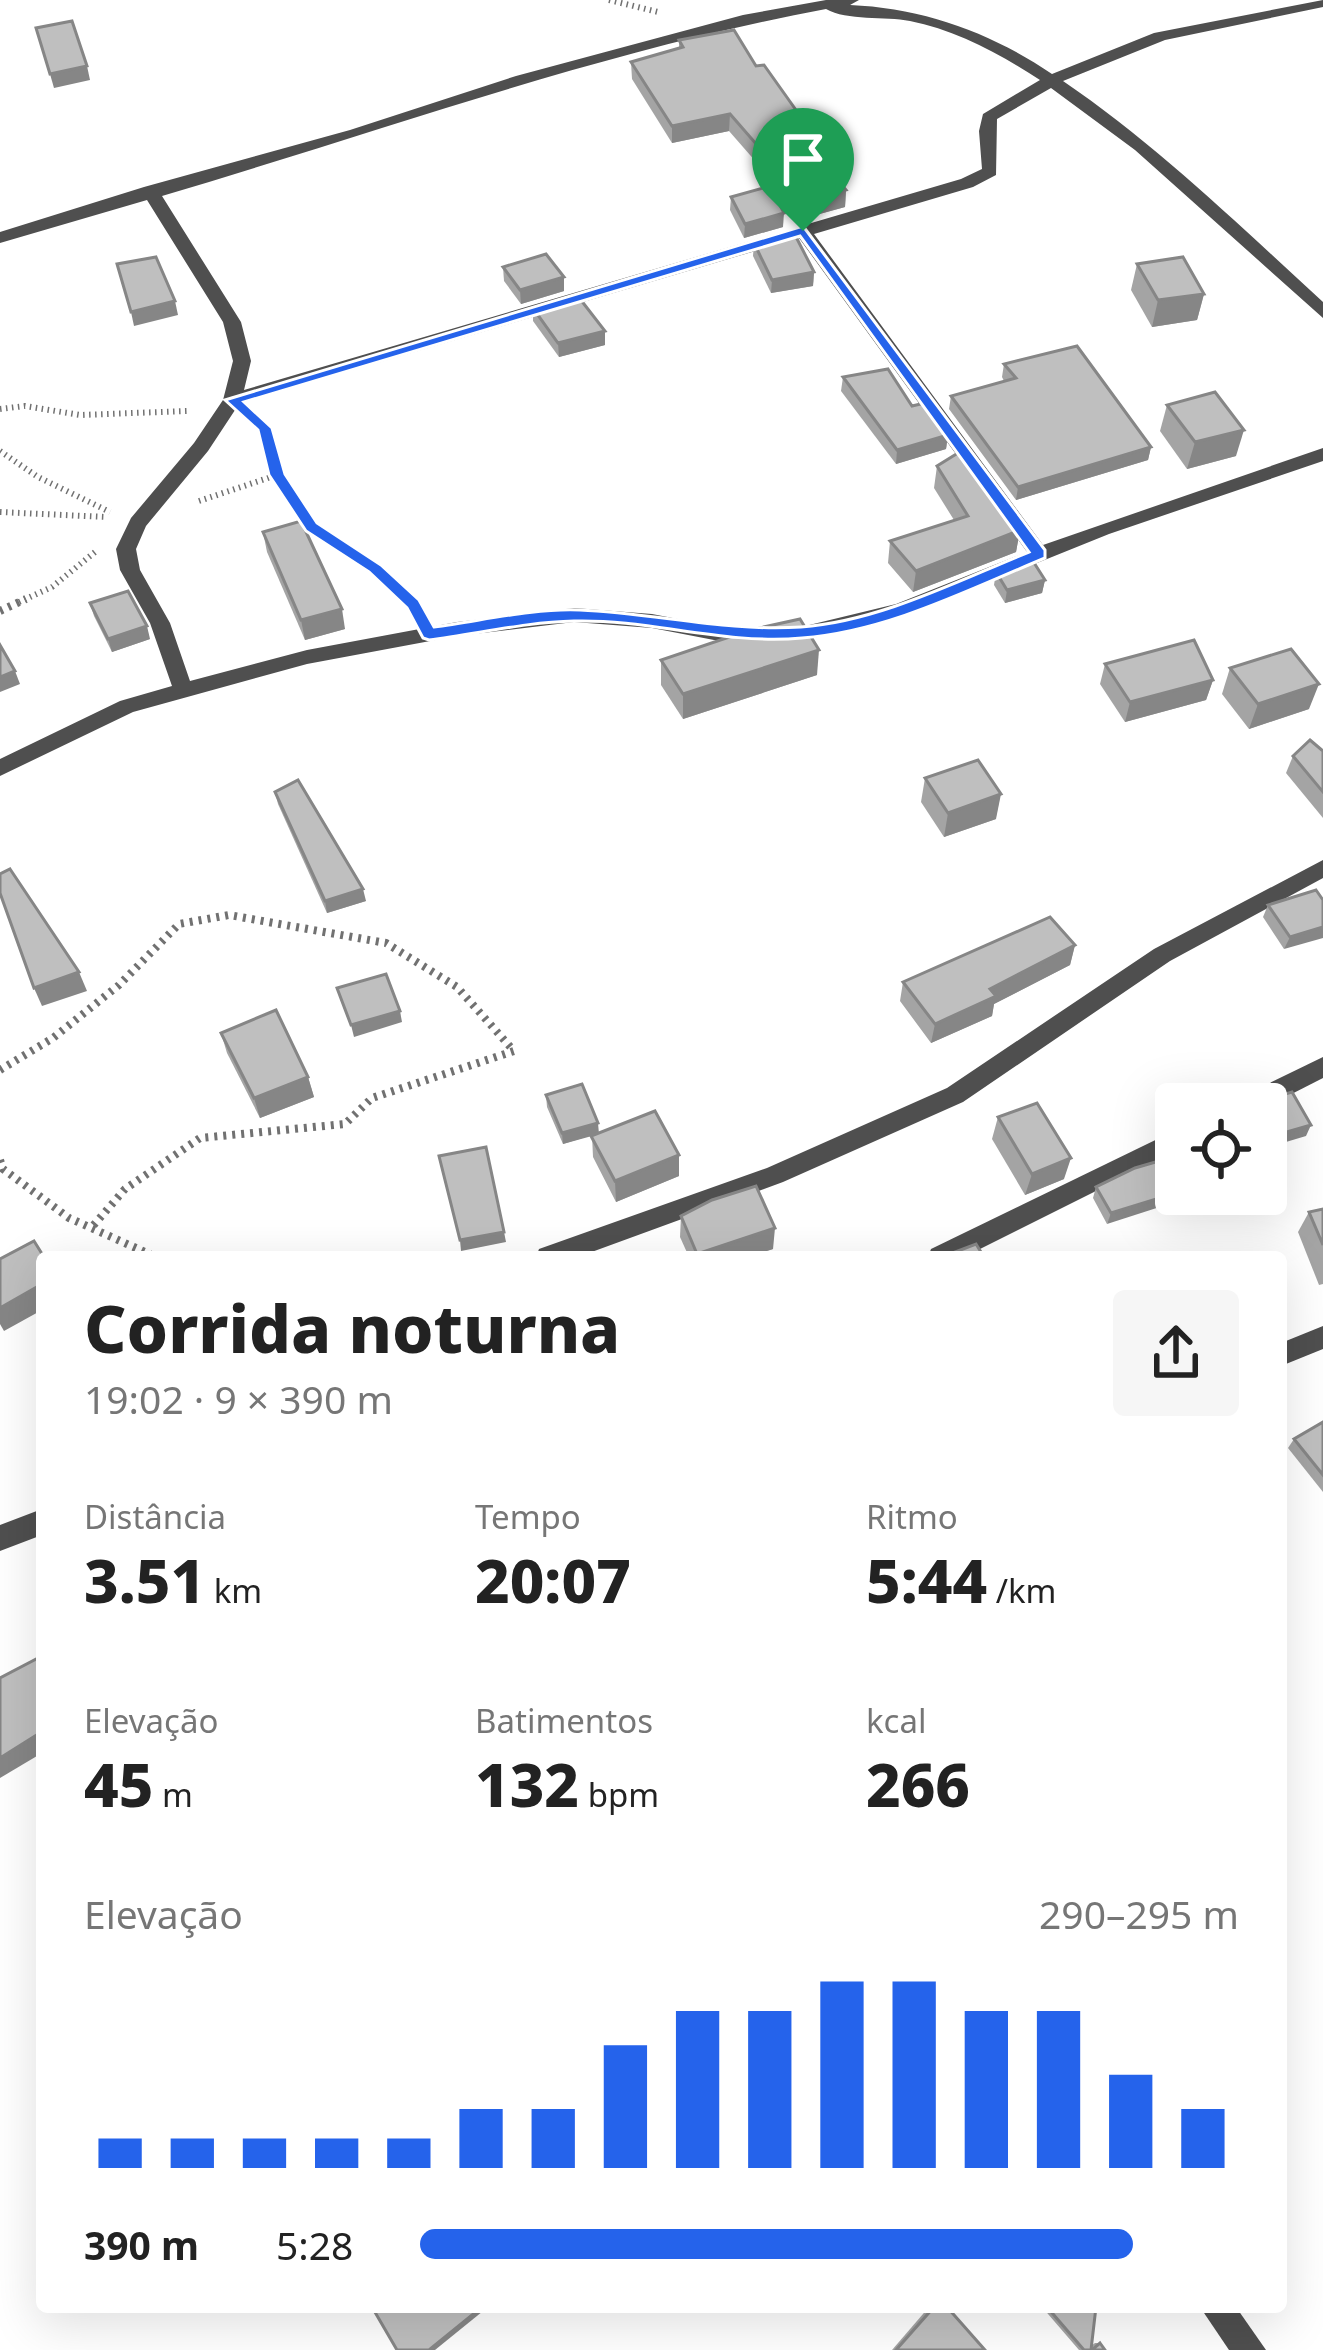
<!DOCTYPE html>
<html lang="pt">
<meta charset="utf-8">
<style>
:root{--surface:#fff;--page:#f6f6f6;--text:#222;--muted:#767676;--accent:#2563eb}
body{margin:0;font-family:"Noto Sans",sans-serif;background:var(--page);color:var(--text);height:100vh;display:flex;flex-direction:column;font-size:45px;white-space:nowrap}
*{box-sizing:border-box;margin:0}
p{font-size:39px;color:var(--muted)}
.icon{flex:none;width:66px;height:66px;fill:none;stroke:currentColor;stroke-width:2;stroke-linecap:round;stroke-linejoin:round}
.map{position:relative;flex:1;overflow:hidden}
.sheet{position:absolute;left:36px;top:1251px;width:1251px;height:1062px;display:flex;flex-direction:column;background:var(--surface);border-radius:12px;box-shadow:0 12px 48px #0002}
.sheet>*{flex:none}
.buttons{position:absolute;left:1155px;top:1083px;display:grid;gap:24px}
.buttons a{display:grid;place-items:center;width:132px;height:132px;border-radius:12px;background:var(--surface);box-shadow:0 12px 48px #0002;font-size:60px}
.pin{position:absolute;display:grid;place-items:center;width:102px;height:102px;color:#fff;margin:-123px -51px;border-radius:50% 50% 50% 0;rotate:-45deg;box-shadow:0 0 12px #0007}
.pin .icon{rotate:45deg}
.round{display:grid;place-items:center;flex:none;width:126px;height:126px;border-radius:12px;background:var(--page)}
.headline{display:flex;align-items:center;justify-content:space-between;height:204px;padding:0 48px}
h1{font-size:66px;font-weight:800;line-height:90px}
.metrics{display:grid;grid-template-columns:repeat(3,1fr);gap:18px;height:204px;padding:12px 48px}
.metrics div{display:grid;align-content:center}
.metrics b{font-size:60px;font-weight:800}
.metrics small{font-size:33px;font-weight:400}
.metrics p{font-size:33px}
.chart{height:336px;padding:24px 48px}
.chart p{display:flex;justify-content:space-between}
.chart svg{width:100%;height:216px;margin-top:12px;stroke:var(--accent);stroke-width:6}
ul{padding:0 48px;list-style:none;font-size:39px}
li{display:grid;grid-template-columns:192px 144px 1fr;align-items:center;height:90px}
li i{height:30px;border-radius:15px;background:var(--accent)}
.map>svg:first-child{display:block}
</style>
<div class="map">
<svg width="1323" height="2350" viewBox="0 0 1323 2350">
<rect width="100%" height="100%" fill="#fff"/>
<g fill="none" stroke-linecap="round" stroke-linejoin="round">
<g stroke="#717171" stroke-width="6" stroke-dasharray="1.5 4.5" stroke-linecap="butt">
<polyline points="609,0 658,12"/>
<polyline points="0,409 25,406 80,415 187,411"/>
<path d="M259,423L265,428C296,544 336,529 410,602"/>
<polyline points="0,451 38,477 110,512"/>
<polyline points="199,501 277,475"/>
<polyline points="0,512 106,517"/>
<polyline points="19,602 52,587 95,552"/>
</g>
<g stroke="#717171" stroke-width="8" stroke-dasharray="3 6" stroke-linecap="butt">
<polyline points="407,599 414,606"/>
<polyline points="0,611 26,599"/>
<polyline points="0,1070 53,1038 119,985 179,924 229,915 386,943 457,987 514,1051 372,1098 345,1124 200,1138 125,1189 92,1227"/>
<polyline points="0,1160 3,1169 69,1218 156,1257"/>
</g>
<g fill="#4f4f4f" fill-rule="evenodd">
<path d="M826,0H859L850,5C923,8 992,33 1052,74L1154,33L1323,0V7L1165,40L1063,81C1157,145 1239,225 1323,302V318L1135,150L1051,88L997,119L996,175L973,187L814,234L1043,545L1323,448V461L1109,534L908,615L805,640H714L652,628L574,622L457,636L307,664L133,712L0,776V759L120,701L172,686L150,623L120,570L116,549L131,518L194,443L223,400L233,361L223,322L147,200L0,243V232L144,187L350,130L516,76L743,15ZM826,9C847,21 885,16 910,21C956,30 1002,55 1040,80L983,114L979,131L982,169L961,179L244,390L251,361L241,322L162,196C382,131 600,51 826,9ZM799,238L1027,552L896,604L805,626H714L652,614L574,608L457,622L307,650L190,681L170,623L140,570L136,549L146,526L208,451L239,404Z"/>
<polygon points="1323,860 1323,878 1170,961 963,1102 783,1182 578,1257 536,1257 539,1249 767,1168 947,1088 1154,949"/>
<polygon points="1323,1057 1323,1078 1266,1107 1237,1104 1241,1097"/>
<polygon points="1176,1130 1176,1151 964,1257 928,1257 931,1249"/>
<polygon points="1323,1326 1323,1349 1281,1366 1281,1343"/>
<polygon points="42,1509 42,1535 0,1551 0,1525"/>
<polygon points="1200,2307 1236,2307 1266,2350 1229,2350"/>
</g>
</g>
<g fill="#a4a4a4">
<polygon points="679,40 756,66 807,143 846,190 845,207 805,218 729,131 672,143 632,79 631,62 679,48"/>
<polygon points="731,197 783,227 744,238 730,210"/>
<polygon points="754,243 814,272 813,286 771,293 753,256"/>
<polygon points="1137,264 1204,294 1197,320 1152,327 1131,290"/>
<polygon points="503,267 564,291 521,304 504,281"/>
<polygon points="533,308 605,345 559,357 533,321"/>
<polygon points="1004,364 1151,447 1148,460 1016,500 949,409 951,396 1004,381 1002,377"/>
<polygon points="843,377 912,406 948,435 946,449 896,464 841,391"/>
<polygon points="1167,405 1236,456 1187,469 1160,431"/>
<polygon points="937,466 1020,530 1016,552 913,592 888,563 890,541 954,520 934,488"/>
<polygon points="263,532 345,629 305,640 267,552"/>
<polygon points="996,572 1045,580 1042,593 1005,603 994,585"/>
<polygon points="90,603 150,639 112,652 94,616"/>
<polygon points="661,660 817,675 683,719 661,685"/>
<polygon points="1105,664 1213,680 1206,700 1125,722 1100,684"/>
<polygon points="1230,668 1309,709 1249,729 1222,694"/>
<polygon points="1323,751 1323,818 1286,773 1293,756"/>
<polygon points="925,778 996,819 944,837 921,802"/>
<polygon points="275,792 366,901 327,913 278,804"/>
<polygon points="1323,900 1284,949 1263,917 1268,905"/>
<polygon points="1075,945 1070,965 994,1004 992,1016 931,1043 900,1001 903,982"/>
<polygon points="221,1033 308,1077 314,1097 260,1118 227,1053"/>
<polygon points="546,1095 599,1133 679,1176 616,1202 593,1157 592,1135 563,1144 547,1107"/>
<polygon points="998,1117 1064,1179 1025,1195 992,1139"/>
<polygon points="1135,1168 1107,1224 1093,1198 1096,1187"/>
<polygon points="1323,1209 1323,1284 1319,1285 1298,1232 1309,1212"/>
<polygon points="681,1216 773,1249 748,1257 689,1257 680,1237"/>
<polygon points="1323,1422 1323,1492 1288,1448 1294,1439"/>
<polygon points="929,2307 947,2307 985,2350 892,2350"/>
<polygon points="1042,2307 1096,2307 1091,2346 1095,2343 1100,2343 1105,2350 1079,2350"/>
</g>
<g fill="#868686">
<polygon points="87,66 90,80 54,88 50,74"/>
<polygon points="730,114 729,131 672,143 672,126"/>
<polygon points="808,127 807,144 797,131"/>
<polygon points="846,190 845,207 805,218 806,201"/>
<polygon points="784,213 783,227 744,238 745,224"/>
<polygon points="814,272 813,286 771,293 772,280"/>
<polygon points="564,277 564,291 521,304 520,290"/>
<polygon points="1204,294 1197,320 1152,327 1158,300"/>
<polygon points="175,301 178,315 134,326 131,312"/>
<polygon points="605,331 605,345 559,357 558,343"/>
<polygon points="1244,430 1236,456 1187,469 1195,442"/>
<polygon points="948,435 946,449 896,464 897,450"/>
<polygon points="1151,447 1148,460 1016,500 1018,487"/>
<polygon points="1020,530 1016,552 913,592 916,571"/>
<polygon points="1045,580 1042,593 1005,603 1007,590"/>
<polygon points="342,609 345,629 305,640 301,620"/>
<polygon points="147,626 150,639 112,652 108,639"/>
<polygon points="819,650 817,675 683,719 683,694"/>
<polygon points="15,671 20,684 0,692 0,677"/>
<polygon points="1213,680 1206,700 1125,722 1130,702"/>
<polygon points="1319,684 1309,709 1249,729 1258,704"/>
<polygon points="1001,794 996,819 944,837 948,813"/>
<polygon points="363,889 366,901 327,913 325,901"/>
<polygon points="1323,927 1323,938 1284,949 1290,937"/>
<polygon points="1075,945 1070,965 994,1004 992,1016 931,1043 935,1024 990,989"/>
<polygon points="79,972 87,991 42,1006 34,988"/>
<polygon points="400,1011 402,1022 354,1037 351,1025"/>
<polygon points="308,1077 314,1097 260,1118 254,1098"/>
<polygon points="598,1123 599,1134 563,1144 562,1133"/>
<polygon points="1311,1125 1306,1136 1266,1148 1266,1138"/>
<polygon points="679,1155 679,1176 616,1202 615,1181"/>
<polygon points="1071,1158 1064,1179 1025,1195 1032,1174"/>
<polygon points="1176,1193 1200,1194 1107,1224 1111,1213"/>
<polygon points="775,1228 773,1249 748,1257 697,1257 697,1254"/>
<polygon points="504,1232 506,1242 461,1251 460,1240"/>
<polygon points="42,1284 42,1310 4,1331 0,1324 0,1308"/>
<polygon points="35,1736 42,1740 42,1753 0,1778 0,1758"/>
<polygon points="482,2307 488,2307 435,2350 429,2350"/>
</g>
<g fill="#bfbfbf" stroke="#868686" stroke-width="3">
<polygon points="72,21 87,66 50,74 36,28"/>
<polygon points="734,30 756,66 764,65 808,127 797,131 846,190 806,201 730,114 672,126 631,62 683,47 679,40"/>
<polygon points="770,186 784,213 745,224 731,197"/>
<polygon points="793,231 814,272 772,280 754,243"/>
<polygon points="546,254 564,277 520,290 503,267"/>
<polygon points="156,257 175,301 131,312 117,264"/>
<polygon points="1183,257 1204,294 1158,300 1137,264"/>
<polygon points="577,295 605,331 558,343 533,308"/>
<polygon points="1077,346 1151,447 1018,487 951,396 1016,378 1004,364"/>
<polygon points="888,369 912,406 925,403 948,435 897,450 843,377"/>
<polygon points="1215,392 1244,430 1195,442 1167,405"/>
<polygon points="966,448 1020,530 916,571 890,541 968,516 937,466"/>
<polygon points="301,521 342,609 301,620 263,532"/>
<polygon points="1031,558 1045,580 1007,590 996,572"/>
<polygon points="128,591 147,626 108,639 90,603"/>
<polygon points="800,619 819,650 683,694 661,660 750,630"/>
<polygon points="1194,640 1213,680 1130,702 1105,664"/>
<polygon points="0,645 15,671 0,677"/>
<polygon points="1291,649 1319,684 1258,704 1230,668"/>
<polygon points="1310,740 1323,751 1323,792 1293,756"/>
<polygon points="978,760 1001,794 948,813 925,778"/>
<polygon points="298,780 363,889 325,901 275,792"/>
<polygon points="10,869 79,972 34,988 0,893 0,874"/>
<polygon points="1316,890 1323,900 1323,927 1290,937 1268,905"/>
<polygon points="1050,917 1075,945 990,989 996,996 935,1024 903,982"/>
<polygon points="386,974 400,1011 351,1025 337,988"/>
<polygon points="276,1010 308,1077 254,1098 221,1033"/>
<polygon points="582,1084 598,1123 562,1133 546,1095"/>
<polygon points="1292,1092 1311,1125 1266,1138 1266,1104 1251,1104"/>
<polygon points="1037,1103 1071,1158 1032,1174 998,1117"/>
<polygon points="655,1111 679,1155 615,1181 591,1136"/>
<polygon points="486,1147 504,1232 460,1240 439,1156"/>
<polygon points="1176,1156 1176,1193 1111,1213 1096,1187 1135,1168"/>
<polygon points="756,1186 775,1228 697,1254 681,1216 712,1200"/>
<polygon points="1323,1209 1323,1245 1309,1212"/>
<polygon points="34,1241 44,1257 42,1257 42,1284 0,1308 0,1259"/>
<polygon points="976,1244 984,1257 942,1257"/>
<polygon points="1323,1422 1323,1475 1294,1439"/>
<polygon points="42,1656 42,1740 37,1742 35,1736 0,1758 0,1678"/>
<polygon points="372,2307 482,2307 429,2350 397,2350"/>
<polygon points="934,2307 947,2307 985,2350 896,2350"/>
<polygon points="1047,2307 1096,2307 1091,2350 1084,2350"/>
<polygon points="1100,2343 1105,2350 1092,2350"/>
</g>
<path fill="#2563eb" stroke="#fff" stroke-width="3" fill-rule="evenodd" d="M803,226L1045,550V558C968,590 886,632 802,638C722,645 651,619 574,621C526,622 477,634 429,640L423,638L407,608L369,572L306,531L269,475L258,430L225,400ZM800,236L1029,552C957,581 880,621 801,627C726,632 655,613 580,610C533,608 481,621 434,627L419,600L381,565L317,523L285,474L272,428L244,402Z"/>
</svg>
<div class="buttons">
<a><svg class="icon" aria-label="locate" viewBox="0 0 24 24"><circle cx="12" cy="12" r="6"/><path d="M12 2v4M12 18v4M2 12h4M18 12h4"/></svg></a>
</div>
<div class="pin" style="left:803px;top:231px;background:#1e9e55"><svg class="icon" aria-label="arrive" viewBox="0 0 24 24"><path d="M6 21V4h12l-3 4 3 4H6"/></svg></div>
<section class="sheet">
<div class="headline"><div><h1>Corrida noturna</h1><p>19:02 · 9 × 390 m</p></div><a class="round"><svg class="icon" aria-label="share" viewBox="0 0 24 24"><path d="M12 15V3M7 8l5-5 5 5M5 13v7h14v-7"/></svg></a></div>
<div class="metrics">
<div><p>Distância</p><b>3.51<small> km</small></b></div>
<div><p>Tempo</p><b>20:07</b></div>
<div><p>Ritmo</p><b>5:44<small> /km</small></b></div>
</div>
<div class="metrics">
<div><p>Elevação</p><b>45<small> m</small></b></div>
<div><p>Batimentos</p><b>132<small> bpm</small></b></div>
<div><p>kcal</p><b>266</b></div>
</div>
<div class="chart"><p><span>Elevação</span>290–295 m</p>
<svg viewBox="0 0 160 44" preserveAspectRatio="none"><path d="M5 44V38M15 44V38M25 44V38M35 44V38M45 44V38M55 44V32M65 44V32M75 44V19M85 44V12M95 44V12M105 44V6M115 44V6M125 44V12M135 44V12M145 44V25M155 44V32"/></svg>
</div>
<ul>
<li><b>390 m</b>5:28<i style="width:87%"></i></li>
</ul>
</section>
</div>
